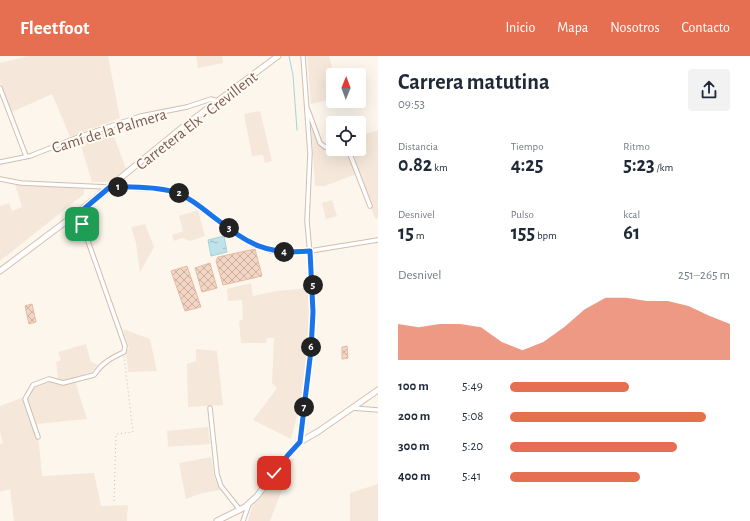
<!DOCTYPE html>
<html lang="es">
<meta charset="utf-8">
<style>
:root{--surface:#fff;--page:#f2f2f3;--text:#1f2937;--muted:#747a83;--accent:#e76f51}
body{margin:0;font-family:"Alegreya Sans",sans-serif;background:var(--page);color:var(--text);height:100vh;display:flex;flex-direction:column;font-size:15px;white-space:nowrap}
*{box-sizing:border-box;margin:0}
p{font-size:13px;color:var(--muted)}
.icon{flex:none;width:22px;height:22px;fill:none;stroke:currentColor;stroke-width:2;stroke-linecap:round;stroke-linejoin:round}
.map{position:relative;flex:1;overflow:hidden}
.sheet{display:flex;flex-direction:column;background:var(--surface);width:372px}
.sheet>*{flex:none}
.needle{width:26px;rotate:1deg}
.controls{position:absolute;left:326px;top:12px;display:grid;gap:8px}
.controls a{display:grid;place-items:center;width:40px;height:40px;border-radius:4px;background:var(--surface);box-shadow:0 4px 16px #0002;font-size:20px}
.pin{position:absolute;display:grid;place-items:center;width:34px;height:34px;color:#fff;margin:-17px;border-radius:8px;box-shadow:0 2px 6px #0006}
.km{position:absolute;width:20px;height:20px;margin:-10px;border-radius:50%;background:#222;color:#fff;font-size:11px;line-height:20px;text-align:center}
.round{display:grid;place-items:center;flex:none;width:42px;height:42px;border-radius:4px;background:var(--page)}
.summary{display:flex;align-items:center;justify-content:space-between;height:68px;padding:0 20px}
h1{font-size:22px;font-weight:700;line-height:30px}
.metrics{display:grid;grid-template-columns:repeat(3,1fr);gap:6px;height:68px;padding:4px 20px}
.metrics div{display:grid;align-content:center}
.metrics b{font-size:20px;font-weight:700}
.metrics small{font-size:11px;font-weight:400}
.metrics p{font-size:11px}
.chart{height:112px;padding:8px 20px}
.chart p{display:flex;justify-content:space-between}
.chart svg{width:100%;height:72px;margin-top:4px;fill:var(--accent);opacity:.7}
ul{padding:0 20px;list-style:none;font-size:13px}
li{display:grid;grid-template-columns:64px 48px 1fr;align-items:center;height:30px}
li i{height:10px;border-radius:5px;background:var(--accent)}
header{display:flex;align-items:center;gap:24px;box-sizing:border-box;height:56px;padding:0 20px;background:var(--accent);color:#fff}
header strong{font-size:19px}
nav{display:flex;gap:22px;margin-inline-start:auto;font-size:14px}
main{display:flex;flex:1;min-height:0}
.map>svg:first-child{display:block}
</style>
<header>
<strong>Fleetfoot</strong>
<nav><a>Inicio</a><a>Mapa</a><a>Nosotros</a><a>Contacto</a></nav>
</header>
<main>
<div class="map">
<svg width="378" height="465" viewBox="0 0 378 465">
<defs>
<pattern id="water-ripples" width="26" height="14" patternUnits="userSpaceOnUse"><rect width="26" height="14" fill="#bfe3e8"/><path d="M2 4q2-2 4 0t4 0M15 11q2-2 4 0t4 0" fill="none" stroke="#a0bbbe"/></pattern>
<pattern id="building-cross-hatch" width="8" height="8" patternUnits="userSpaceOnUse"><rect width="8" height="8" fill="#f3d5c3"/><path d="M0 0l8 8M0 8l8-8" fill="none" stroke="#cab0a1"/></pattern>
</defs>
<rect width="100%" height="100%" fill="#fdf6ec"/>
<g fill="#f5e8da">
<polygon points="28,0 108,0 120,62 70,81 52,38 12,56 0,26 0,7"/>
<polygon points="196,0 222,0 223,7 198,12"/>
<polygon points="307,0 329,0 333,15 328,17 332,43 311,48"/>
<polygon points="260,55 272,105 265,107 263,99 252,100 244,58"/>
<polygon points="311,68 321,90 333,88 333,93 359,93 359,80 378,74 378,163 375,162 357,118 324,130 315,130"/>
<polygon points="111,72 126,113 109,126 92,126 79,83"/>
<polygon points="15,128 84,132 84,138 0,205 0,150 9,147 12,155 22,151"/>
<polygon points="332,144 337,160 326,163 322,147"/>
<polygon points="198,154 205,180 190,185 182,182 174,185 172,179 183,175 179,160"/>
<polygon points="145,168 154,191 140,216 136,187 131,171"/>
<polygon points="251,227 253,240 276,235 311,232 309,283 301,344 291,383 253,364 277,332 272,327 274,282 267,282 266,287 241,287 239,265 243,263 242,244 228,245 227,233"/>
<polygon points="123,273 150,283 157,315 128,316 126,295 129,292"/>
<polygon points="86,288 91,306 98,309 91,316 74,322 87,363 37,368 42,420 94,417 101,450 128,449 127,465 14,465 10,433 0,436 0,388 3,387 0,376 0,350 24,341 40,327 58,322 56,306 61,304 58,296"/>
<polygon points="196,293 217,295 223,349 188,351 187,308 196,305"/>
<polygon points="208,371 210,388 168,391 167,375"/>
<polygon points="211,401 214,420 220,434 202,437 186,443 179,407"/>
<polygon points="290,403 294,403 270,465 248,465 252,451"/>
<polygon points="378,428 378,465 350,465 350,437"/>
</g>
<polygon fill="url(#water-ripples)" stroke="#a5d3da" points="224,180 227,196 211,200 208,184"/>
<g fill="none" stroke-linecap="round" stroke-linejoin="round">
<polyline stroke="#a5d3da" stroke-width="1" points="289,0 293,19 297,74"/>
</g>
<g fill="url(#building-cross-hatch)" stroke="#e6bba3">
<polygon points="255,193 262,220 223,229 216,205 218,201"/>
<polygon points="210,207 217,232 202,236 195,212"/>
<polygon points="187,210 201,251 185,255 171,215"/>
<polygon points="32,248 36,266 29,268 25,250"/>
<polygon points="347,290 348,302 342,303 342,291"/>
</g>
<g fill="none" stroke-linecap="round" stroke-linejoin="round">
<g stroke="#d1beb0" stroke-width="5.5">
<g id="street">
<polyline points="0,32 26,100"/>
<polyline points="308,54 320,87 325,91 333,89"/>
<polyline points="348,93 370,150"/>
<polyline points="0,106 30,100 81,80 141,60 187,51 211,43 218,45"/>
<polyline points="0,123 21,127 171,134 195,147 241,181 271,195 288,197 310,195 378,184"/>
<polyline points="210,352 217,418 221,430 240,454"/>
<polyline points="353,352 378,354"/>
<path d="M38,381L25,343L33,329L49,323L63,327L94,319C102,307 111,302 124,296L125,290L78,157"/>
<polyline points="300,386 311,294 313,256 313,233 307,165 310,97 303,0"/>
<polyline points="243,465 249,448"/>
</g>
</g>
<g stroke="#d6c0b0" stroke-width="7">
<g id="secondary">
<polyline points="0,215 76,158 183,71 278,0"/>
<polyline points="217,465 245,451 257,440 288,399 300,386 319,375 378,334"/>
</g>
</g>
<polyline stroke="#d9b8a5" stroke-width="1" stroke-dasharray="1 3" stroke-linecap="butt" points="114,445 116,378 133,376 124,300"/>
<use href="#street" stroke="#fff" stroke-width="3.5"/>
<use href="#secondary" stroke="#fff" stroke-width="5"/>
</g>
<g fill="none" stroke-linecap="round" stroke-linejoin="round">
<g stroke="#fff" stroke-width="8">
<path id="route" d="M82,168L78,158L111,130C131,132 163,130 180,138C191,143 201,151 211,159C248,187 262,199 310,195L313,256L311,294L300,386L288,399L274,417"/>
</g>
<use href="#route" stroke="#1a73e8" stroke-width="5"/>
</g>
<g text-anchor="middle" stroke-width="4" stroke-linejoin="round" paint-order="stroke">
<g font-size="16" fill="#7a5c4d" stroke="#fffaf3">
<text transform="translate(196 64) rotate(-38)" y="6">Carretera Elx - Crevillent</text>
<text transform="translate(109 74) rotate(-17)" y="6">Camí de la Palmera</text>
</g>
</g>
</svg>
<div class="controls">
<a><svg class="needle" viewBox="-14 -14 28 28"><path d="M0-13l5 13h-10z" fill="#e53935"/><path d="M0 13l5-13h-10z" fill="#747a83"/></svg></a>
<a><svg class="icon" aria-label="locate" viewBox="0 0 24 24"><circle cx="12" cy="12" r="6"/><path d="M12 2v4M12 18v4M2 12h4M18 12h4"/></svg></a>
</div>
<div class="pin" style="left:82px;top:168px;background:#1e9e55"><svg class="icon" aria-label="arrive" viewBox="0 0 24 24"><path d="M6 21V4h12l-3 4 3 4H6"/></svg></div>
<div class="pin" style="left:274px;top:417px;background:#d93025"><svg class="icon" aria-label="check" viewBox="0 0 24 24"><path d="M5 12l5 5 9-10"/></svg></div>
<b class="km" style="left:118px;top:131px">1</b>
<b class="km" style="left:179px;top:137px">2</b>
<b class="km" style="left:229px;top:172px">3</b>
<b class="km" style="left:284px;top:196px">4</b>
<b class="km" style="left:313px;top:229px">5</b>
<b class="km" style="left:311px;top:291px">6</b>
<b class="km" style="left:304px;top:351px">7</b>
</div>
<section class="sheet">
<div class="summary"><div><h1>Carrera matutina</h1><p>09:53</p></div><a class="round"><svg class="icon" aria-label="share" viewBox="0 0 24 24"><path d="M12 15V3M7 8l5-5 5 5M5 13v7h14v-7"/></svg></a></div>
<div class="metrics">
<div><p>Distancia</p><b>0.82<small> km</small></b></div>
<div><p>Tiempo</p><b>4:25</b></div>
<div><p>Ritmo</p><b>5:23<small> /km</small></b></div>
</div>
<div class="metrics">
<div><p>Desnivel</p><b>15<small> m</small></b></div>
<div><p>Pulso</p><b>155<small> bpm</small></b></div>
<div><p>kcal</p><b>61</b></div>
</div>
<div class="chart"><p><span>Desnivel</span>251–265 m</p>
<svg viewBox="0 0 160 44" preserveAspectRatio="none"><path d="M0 44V22L10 24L20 22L30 22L40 24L50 33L60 38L70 33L80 24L90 13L100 6L110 6L120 8L130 8L140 11L150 17L160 22V44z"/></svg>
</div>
<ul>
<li><b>100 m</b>5:49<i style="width:54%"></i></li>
<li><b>200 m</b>5:08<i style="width:89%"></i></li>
<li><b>300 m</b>5:20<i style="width:76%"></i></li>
<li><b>400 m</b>5:41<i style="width:59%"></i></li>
</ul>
</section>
</main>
